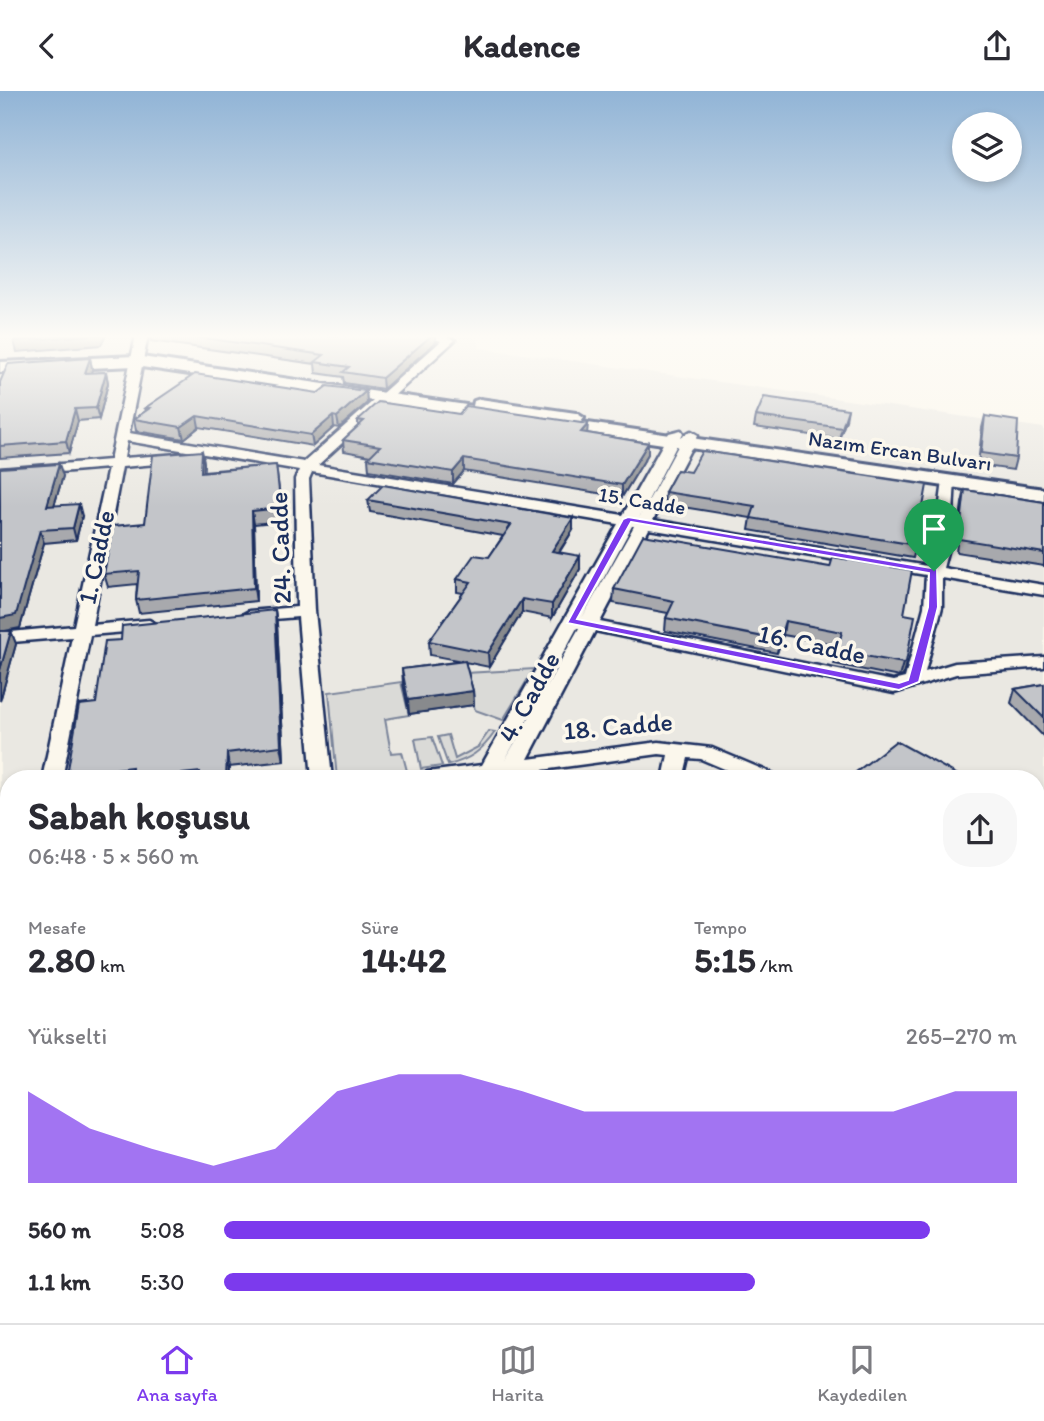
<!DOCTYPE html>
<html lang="tr">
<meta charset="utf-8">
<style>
:root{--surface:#fff;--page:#f7f7f7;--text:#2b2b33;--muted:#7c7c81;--line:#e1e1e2;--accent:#7c3aed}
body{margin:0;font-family:Itim,sans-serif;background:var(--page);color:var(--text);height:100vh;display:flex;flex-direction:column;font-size:26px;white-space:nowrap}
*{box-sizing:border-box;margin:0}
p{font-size:23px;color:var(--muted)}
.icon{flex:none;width:38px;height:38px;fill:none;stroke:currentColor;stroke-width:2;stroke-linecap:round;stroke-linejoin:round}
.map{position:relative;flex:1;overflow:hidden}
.panel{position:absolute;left:0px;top:679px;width:1045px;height:553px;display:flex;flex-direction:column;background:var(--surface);border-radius:28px 28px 0 0;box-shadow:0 4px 10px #0003}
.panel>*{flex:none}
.fabs{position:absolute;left:952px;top:21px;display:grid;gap:14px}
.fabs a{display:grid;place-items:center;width:70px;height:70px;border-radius:50%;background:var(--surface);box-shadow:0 4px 10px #0003;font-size:35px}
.pin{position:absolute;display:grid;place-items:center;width:60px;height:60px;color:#fff;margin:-72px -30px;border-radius:50% 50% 50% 0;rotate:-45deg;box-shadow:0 0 7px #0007}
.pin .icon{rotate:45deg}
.round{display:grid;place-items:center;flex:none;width:74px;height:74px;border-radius:28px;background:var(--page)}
.summary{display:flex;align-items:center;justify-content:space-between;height:119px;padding:0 28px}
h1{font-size:38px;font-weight:700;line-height:52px}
.figures{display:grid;grid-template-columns:repeat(3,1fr);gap:10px;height:119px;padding:7px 28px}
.figures div{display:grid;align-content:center}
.figures b{font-size:35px;font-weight:700}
.figures small{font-size:19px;font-weight:400}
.figures p{font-size:19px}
.chart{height:196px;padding:14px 28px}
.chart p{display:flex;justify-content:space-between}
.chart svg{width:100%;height:126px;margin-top:7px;fill:var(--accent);opacity:.7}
ul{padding:0 28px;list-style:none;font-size:23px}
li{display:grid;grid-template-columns:112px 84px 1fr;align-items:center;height:52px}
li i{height:18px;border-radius:9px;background:var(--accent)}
header{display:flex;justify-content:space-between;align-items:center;height:91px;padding:0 28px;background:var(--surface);font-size:32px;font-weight:700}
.tab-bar{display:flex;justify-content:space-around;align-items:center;height:98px;border-top:2px solid var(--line);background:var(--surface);font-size:19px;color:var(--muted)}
.tab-bar a{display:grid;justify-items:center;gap:4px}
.tab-bar .on{color:var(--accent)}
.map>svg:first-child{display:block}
</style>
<header><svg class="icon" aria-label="back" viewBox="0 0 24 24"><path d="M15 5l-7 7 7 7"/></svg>Kadence<svg class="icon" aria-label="share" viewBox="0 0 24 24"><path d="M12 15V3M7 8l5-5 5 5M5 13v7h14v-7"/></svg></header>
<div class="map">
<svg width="1044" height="1232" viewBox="0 0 1044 1232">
<rect width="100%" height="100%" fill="#fbf7ec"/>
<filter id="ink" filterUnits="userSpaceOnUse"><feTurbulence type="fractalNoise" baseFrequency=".0143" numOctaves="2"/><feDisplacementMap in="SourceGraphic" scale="14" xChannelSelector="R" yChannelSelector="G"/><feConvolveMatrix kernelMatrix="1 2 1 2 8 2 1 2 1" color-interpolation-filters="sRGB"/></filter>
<g filter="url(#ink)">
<path fill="#eae8e2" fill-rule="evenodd" d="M0,244H475L480,257L1044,337V1232H0ZM9,688H1036V1223H9Z"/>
<g fill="#dadad7" stroke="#7a849a" stroke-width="2">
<polygon points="534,578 503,629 475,619 466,582"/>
<polygon points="401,591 409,624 385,628 391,662 402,661 407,680 337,688 329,601"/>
<path d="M489,640L495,641C482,660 469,669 448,674L438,646L448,644L455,668L478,656Z"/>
<polygon points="432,646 442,675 421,678 415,648"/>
</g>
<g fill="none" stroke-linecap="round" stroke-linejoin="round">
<g stroke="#1b2f5e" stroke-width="5">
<g id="minor">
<path d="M136,244H148L129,342L304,371L441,250L422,244H442L455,249L318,374L623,424L669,342L681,339L683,342L639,427L684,344L691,340L698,344L653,429L927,475L936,442L943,390L945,387H955L952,442L943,477L1044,494V504L942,487V516L925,581L955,572L1044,566V576L956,583L894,602L595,540L528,668L659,651L712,657L774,683L777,688H748L701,668L688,667L683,688H663L668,664L659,663L520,682L518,688H497L498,685L417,688L427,681L482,674L618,433L312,381L309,388L315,520L332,688H312L298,526L249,530L240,525L249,520L297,516L295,388L299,379L127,350L124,367L179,363L186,367L179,371L122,376L92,534L149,529L158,534L149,539L90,544L62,688H42L72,546L0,552V542L74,535L108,377L0,386V378L110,369ZM632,435H634L582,527ZM649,438L926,484L924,516L905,587L893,590L600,531ZM577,537H579L504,671Z"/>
<polygon points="1036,853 1044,856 1044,878 1036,875"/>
<polygon points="1044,913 1044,939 1036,942 1036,916"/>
<polygon points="6,978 9,979 9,1043 0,1047 0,980"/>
<polygon points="364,1223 396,1223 397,1232 365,1232"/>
<polygon points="402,1223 434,1223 436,1232 404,1232"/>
<polygon points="660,1223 729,1223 725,1232 663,1232"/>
</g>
</g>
<g stroke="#1b2f5e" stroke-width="6">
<g id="major">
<polygon points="135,265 473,315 474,310 480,308 576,322 584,327 581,331 1044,398 1044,410 556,337 548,332 551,328 503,321 502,327 496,328 135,275 0,281 0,271"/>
<polygon points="9,957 9,1013 0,1014 0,958"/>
</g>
</g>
<use href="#minor" fill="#fbf7ec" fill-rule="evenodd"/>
<use href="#major" fill="#fbf7ec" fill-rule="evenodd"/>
</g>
<g fill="#a8a9ad" stroke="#1b2f5e" stroke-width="2">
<polygon points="150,244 435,244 436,251 383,298 344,292 343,286 316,282 315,273 151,250"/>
<polygon points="90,267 92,278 91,282 106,281 108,292 99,328 78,330 69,362 0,367 0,291"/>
<polygon points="366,300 367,312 339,337 334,336 313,355 199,336 184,348 136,340 134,328 146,320 145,317 318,302"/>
<polygon points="756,325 846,329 839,348 754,336"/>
<polygon points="985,325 1016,367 1013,379 978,374 982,337"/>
<polygon points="358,329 587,342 648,352 648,363 622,406 464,380 453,393 369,379 368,367 370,365 344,360 343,349 358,335"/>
<polygon points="202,360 204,372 203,380 276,374 283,430 254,433 256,510 139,522 136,509 137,493 108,496 104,483"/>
<polygon points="0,377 63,385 54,415 82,425 76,449 44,452 20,537 8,540 11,540 16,553 0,610"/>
<polygon points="677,379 916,454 913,467 749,439 751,427 664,413 665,401"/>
<polygon points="965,399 1044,411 1044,475 956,461 962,412"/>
<polygon points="368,409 573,439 559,462 580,478 552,527 522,521 489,576 465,571 473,600 474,614 409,623 403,592 402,578 462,570 430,564 429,550 463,502 457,501 457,488 489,466 503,445 370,421"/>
<polygon points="614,498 904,523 903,585 899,586 834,573 839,554 783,544 777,562 665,540 666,527 668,522 613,512"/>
<polygon points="275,519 277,533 284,670 229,676 229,688 69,688 67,684 121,549"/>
<polygon points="1044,593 1044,646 1011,612 1015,598"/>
<polygon points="516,1223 628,1223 628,1224 650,1232 518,1232"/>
</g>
<g fill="#888a8d" stroke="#1b2f5e" stroke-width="2">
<polygon points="91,244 106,244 101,254 17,261 14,250"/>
<polygon points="432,244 435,244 436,251 383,298 382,287"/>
<polygon points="90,267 92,278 88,293 85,282"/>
<polygon points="106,281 108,292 99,328 96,317"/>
<polygon points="366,300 367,312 339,337 337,326"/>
<polygon points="75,318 78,330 69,362 66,350"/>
<polygon points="848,318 846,329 839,348 842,337"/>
<polygon points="197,325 199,336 184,348 181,336"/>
<polygon points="333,325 334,336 313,355 311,344"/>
<polygon points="588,333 587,344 581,341"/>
<polygon points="648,352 648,363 622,406 622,394"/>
<polygon points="202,360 204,372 203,393 201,381"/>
<polygon points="464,368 464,380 453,393 453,381"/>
<polygon points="59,373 63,385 50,428 47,415"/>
<polygon points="79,413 82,425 76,449 73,437"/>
<polygon points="252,420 254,433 256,510 254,497"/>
<polygon points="573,427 573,439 551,473 552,460"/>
<polygon points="40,439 44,452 20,537 0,541 0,527"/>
<polygon points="580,465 580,478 552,527 552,513"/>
<polygon points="522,508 522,521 489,576 488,562"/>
<polygon points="275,519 277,533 284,670 281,655"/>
<polygon points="785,530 783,544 777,562 779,549"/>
<polygon points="11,540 16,553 0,610 0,579"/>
<polygon points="906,571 903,585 899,586 903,572"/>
<polygon points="473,600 474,614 409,623 408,609"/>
<polygon points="227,662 229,676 229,688 226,688"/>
<polygon points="1044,796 1044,805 1036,813 1036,804"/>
<polygon points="1044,1211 1044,1215 1030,1232 1027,1232 1034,1223 1036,1223 1036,1221"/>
<polygon points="347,1223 348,1223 349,1232 334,1232"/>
</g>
<g fill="#c3c5c9" stroke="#1b2f5e" stroke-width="2">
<polygon points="18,244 91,244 14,250"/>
<polygon points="182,244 432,244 382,287 343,281 349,276 315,271 324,264"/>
<polygon points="90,267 85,282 106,281 96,317 75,318 66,350 0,355 0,291 8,273"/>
<polygon points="195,283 318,302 327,295 366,300 337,326 333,325 311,344 197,325 181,336 134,328 150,317 145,317"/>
<polygon points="764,306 848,318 842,337 756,325"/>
<polygon points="378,311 459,323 466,315 588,333 581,341 648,352 622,394 464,368 453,381 368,367 380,355 343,349 364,330 358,329"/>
<polygon points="985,325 1018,330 1016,367 981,362"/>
<polygon points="202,360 201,381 276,374 281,417 252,420 254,497 136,509 139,480 104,483 113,435 145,432 153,364"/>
<polygon points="702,360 927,394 916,454 751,427 755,415 665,401 677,379 690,381"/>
<polygon points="59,373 47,415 79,413 73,437 40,439 16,524 0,527 0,377"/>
<polygon points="383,394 573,427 552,460 580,465 552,513 522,508 488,562 429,550 471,491 457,488 474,464 489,466 511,434 368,409"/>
<polygon points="965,399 1044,411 1044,462 959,448"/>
<polygon points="643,444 830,476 833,466 912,479 904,523 915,525 906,571 903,572 837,560 842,541 785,530 779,549 666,527 674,510 614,498"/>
<polygon points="275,519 281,655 227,662 226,688 200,688 200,681 164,685 164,688 131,688 132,676 67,684 79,614 96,612 105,550 121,549 122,535"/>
<polygon points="0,540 11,540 0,579"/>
<polygon points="465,570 473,600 408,609 402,578"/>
<polygon points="1044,593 1044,627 1015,598"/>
<polygon points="896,650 965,688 847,688"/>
<polygon points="564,682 589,688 561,688"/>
<polygon points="1036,727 1044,731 1044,796 1036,804"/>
<polygon points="1036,1129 1044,1135 1044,1211 1036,1221"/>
<polygon points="57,1223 347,1223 348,1229 334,1232 56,1232"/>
<polygon points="519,1223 628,1223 628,1224 633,1223 647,1223 650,1232 521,1232"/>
<polygon points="771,1223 1034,1223 1027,1232 762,1232"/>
</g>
</g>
<linearGradient id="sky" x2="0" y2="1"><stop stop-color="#91b4d6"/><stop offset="0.59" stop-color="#fdfbf6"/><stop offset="1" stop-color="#fdfbf6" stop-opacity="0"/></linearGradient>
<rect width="1044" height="416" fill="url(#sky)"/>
<path fill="#7c3aed" stroke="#fff" stroke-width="2" fill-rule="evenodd" d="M628,426L937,478L938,516L919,591L899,599L567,532L623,428ZM631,431L929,482L928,516L908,589L899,592L577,528Z"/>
<g text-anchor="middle" stroke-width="7" stroke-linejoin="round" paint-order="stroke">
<g font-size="21" fill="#1b2f5e" stroke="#fbf7ec">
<text transform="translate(900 360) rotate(8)" y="7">Nazım Ercan Bulvarı</text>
<text transform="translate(642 410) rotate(9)" y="7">15. Cadde</text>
</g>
<g font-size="26" fill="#1b2f5e" stroke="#fbf7ec">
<text transform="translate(280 457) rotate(-92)" y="9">24. Cadde</text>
<text transform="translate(96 466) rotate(-78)" y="9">1. Cadde</text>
<text transform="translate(812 553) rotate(12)" y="9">16. Cadde</text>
<text transform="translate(529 606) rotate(-61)" y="9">4. Cadde</text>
<text transform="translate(618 635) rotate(-5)" y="9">18. Cadde</text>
</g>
</g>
</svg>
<div class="fabs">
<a><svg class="icon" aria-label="layers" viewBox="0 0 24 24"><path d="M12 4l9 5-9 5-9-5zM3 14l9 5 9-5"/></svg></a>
</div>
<div class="pin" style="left:934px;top:480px;background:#1e9e55"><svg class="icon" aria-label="arrive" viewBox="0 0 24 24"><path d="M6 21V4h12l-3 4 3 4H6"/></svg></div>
<section class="panel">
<div class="summary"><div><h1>Sabah koşusu</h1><p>06:48 · 5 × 560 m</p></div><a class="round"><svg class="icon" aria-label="share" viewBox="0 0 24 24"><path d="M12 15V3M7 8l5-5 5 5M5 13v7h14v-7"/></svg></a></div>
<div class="figures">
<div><p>Mesafe</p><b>2.80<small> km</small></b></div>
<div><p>Süre</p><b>14:42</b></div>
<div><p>Tempo</p><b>5:15<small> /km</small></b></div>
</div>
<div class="chart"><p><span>Yükselti</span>265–270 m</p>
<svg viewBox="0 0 160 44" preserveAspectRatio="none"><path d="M0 44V12L10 25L20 32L30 38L40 32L50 12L60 6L70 6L80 12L90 19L100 19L110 19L120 19L130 19L140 19L150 12L160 12V44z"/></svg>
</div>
<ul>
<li><b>560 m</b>5:08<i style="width:89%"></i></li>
<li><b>1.1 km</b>5:30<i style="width:67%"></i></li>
</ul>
</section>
</div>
<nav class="tab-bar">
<a class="on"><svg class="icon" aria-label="home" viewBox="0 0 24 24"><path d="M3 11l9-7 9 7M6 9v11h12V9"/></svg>Ana sayfa</a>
<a><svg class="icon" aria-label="map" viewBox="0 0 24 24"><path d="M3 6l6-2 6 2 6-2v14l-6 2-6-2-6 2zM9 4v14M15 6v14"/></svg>Harita</a>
<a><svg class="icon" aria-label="saved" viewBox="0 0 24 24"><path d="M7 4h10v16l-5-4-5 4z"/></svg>Kaydedilen</a>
</nav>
